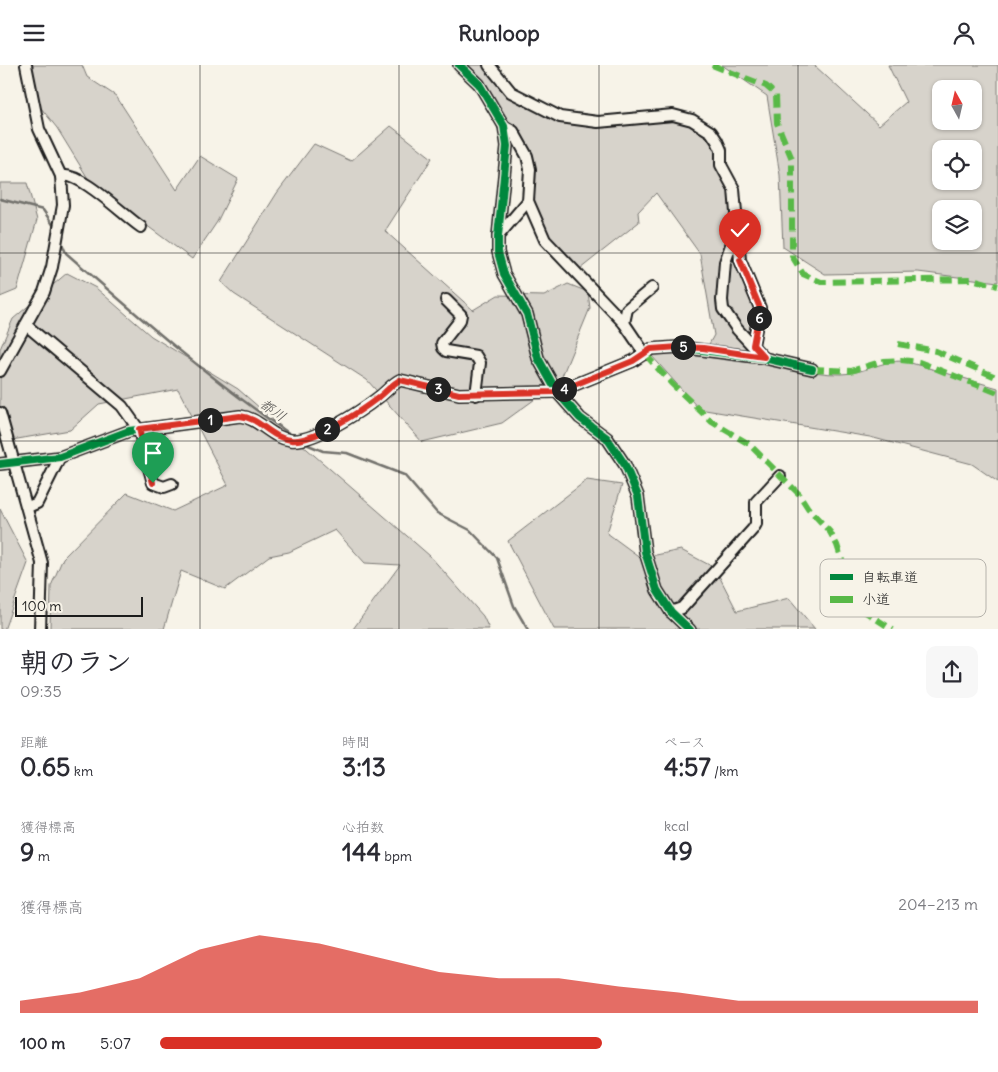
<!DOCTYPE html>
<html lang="ja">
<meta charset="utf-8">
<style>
:root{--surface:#fff;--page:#f7f7f7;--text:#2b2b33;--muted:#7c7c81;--accent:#d93025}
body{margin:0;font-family:Delius,"Klee One",sans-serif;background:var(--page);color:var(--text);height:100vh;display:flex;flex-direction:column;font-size:19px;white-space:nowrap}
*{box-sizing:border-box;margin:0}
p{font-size:16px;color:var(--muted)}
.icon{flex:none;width:28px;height:28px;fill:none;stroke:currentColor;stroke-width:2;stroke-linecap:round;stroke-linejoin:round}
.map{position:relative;height:564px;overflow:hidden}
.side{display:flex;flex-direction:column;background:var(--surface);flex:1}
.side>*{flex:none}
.needle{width:32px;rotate:352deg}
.buttons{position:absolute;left:932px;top:15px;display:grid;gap:10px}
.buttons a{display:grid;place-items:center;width:50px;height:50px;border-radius:10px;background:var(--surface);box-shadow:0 1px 4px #0004;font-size:25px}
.scale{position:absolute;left:15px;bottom:12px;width:128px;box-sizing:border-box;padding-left:5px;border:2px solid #1c1c1c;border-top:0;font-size:14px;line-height:18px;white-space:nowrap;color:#1c1c1c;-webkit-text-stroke:4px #f7f3e8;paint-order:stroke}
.pin{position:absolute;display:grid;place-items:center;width:42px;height:42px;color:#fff;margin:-51px -21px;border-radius:50% 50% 50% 0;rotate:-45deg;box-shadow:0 0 5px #0007}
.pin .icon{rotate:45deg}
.km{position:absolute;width:25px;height:25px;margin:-12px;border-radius:50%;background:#222;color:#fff;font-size:14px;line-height:25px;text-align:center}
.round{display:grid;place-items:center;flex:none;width:52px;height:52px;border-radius:10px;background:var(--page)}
.summary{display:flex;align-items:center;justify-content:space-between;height:85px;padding:0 20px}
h1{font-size:28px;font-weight:700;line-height:38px}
.stats{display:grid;grid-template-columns:repeat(3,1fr);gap:8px;height:85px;padding:5px 20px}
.stats div{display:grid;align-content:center}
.stats b{font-size:25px;font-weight:700}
.stats small{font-size:14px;font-weight:400}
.stats p{font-size:14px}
.chart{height:140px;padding:10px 20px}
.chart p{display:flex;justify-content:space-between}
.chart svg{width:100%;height:90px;margin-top:5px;fill:var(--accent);opacity:.7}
ul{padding:0 20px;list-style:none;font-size:16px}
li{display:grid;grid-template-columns:80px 60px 1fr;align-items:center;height:38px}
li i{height:12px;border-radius:6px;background:var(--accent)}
header{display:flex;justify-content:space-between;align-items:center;height:65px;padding:0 20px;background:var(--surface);font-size:22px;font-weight:700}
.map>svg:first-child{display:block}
</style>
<header><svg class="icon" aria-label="menu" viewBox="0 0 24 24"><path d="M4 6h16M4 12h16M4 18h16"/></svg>Runloop<svg class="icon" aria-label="person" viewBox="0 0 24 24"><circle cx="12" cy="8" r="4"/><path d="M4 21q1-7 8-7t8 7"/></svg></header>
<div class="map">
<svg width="998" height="565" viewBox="0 0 998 565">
<rect width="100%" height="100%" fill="#f7f3e8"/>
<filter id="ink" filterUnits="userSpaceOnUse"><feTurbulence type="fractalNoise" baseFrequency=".02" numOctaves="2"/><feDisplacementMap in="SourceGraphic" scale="10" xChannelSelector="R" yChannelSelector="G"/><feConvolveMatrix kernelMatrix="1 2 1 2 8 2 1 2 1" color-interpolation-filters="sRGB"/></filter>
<g filter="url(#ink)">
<g fill="#d7d3cb" stroke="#7a7874" fill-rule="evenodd">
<polygon points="29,0 82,0 87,12 116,31 177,125 200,91 238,114 217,157 192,194 92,120 57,63 37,38"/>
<polygon points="455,0 485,0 505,26 566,55 660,54 689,56 711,72 731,123 735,160 757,246 758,288 708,281 714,270 700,189 656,128 638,147 639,157 580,204 546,172 533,142 531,93 526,79 521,70 494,45"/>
<path d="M722,0H814L879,60L906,37L888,0H998V217L918,207L825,209L783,182L780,110L767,31ZM941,24H974V56H941ZM941,84H974V116H941ZM941,144H974V176H941Z"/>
<polygon points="391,61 432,93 385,166 473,245 498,230 544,231 568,219 588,227 590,243 560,316 502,358 422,377 367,315 234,229 221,217 277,128 314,79 351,96"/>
<polygon points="0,118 27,118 37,155 17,225 0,232"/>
<polygon points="67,208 96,223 151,271 238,324 430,491 483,551 489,564 353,564 400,500 365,498 335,465 289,487 269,491 225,524 181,506 164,564 50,564 51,521 63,493 127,428 173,446 228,420 178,324 99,339 70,365 0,377 0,284 13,254"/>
<path d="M671,284C697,287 722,288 747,292C779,297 809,310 841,309C863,309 882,295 904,296L998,323V417L972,399L870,372L699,344L651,290Z"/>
<polygon points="587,415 622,420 607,468 641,493 681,485 715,503 737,546 789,533 815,564 554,564 508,476"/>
<polygon points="0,444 28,498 4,565 0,564"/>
</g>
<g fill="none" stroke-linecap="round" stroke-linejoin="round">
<g stroke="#72716c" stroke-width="2.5">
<polyline points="0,134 43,145 56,164"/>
<path d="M61,176L66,188C139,252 212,316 293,371"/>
<polyline points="301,377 323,386 347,388 404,410 437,448 470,465 497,493 514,541 528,565"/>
</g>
<g stroke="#1c1c1c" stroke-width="14">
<g id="minor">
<polyline points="459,0 479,19 504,61 507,81 498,171 498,187 504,209 527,249 538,293 557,327 580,353 607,373 625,400 638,431 645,487 657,525 671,547 690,565"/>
<polyline points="489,0 511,27 560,52 598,57 673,50 692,55 711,67 717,76 721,85 721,100 734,124 740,195 760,243 753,280"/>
<polyline points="504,61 513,66 527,91 530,104 528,136 545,175 624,258 645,289"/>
<path d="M61,111C80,106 123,150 141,162"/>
<polyline points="735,169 725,197 722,235 723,244 737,264 764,293"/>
<polyline points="498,171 528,136"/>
<polyline points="446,235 461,250 460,255 442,278 443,283 446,286 476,291 480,298 476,330"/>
<polyline points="624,258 627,244 652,223"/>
<polyline points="26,260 122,341 139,365 153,418 164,422 172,419"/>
<polyline points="0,306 44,227 52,202 63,140 61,111 39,64 26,0"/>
<polyline points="0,348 42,498 40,565"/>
<path d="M0,399L60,392L129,366L240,351C260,353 270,373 291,375C313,378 361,346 379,332C386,327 392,319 400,315L459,329L557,327L633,296L651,284L679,282L764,293L812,304"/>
<polyline points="28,442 37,438 60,392"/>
<polyline points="671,547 682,543 753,464 756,459 756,437 780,411"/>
</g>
</g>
<use href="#minor" stroke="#f7f3e8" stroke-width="10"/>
<g stroke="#58b947" stroke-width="6" stroke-dasharray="12 6" stroke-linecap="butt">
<polyline points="712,0 766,21 776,30 777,58 792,94 792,191 803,209 821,217 972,214 998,221"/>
<polyline points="898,279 936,286 998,313"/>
<polyline points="645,289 671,318 712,357 749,379 799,429 808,443 830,467 837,480 851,523 864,546 893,565"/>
<polyline points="812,304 851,306 884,296 901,295 919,297 998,328"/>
</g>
<g stroke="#f7f3e8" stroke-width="11">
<g id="cycleway">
<polyline points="459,0 479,19 504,61 507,81 498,171 498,187 504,209 527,249 538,293 557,327 580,353 607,373 625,400 638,431 645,487 657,525 671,547 690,565"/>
<path d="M0,399L60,392L129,366L240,351C260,353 270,373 291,375C313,378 361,346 379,332C386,327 392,319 400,315L459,329L557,327L633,296L651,284L679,282L764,293L812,304"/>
</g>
</g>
<use href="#cycleway" stroke="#00873e" stroke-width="8"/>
</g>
</g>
<g fill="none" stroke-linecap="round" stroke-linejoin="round" filter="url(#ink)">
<g stroke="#fff" stroke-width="10">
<path id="route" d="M153,418L139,364L240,351C260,353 270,373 291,375C313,378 361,346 379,332C386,327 392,319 400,315L459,329L557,327L633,296L651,284L679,282L703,283L764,292L753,280L760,243L740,195"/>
</g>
<use href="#route" stroke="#d93025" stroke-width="6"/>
</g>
<path fill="none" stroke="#1c1c1c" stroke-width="1" stroke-opacity="0.55" d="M200,0V565M399,0V565M599,0V565M798,0V565M0,188H998M0,376H998"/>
<g text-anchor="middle" stroke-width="5" stroke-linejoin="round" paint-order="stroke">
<g font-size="14" font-style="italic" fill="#565452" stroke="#f7f3e8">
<text transform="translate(273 345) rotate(35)" y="5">都川</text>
</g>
</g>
<rect x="820" y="494" width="166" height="58" rx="8" fill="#f7f3e8" stroke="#b5b2ab" stroke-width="1"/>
<rect x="830" y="509" width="23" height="6" fill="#00873e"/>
<rect x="830" y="531" width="23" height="7" fill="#58b947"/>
<g font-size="14" fill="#1c1c1c">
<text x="862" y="517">自転車道</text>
<text x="862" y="539">小道</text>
</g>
</svg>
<div class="buttons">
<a><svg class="needle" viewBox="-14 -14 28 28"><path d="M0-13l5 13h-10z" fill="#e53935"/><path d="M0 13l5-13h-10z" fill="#7c7c81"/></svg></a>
<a><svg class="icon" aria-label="locate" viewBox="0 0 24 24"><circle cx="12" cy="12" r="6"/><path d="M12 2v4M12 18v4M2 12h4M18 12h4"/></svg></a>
<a><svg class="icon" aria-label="layers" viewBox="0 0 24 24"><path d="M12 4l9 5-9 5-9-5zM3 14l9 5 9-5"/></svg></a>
</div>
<div class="scale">100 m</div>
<div class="pin" style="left:153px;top:418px;background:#1e9e55"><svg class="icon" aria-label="arrive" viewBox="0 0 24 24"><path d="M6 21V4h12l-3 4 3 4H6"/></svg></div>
<div class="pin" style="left:740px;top:195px;background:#d93025"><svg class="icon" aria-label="check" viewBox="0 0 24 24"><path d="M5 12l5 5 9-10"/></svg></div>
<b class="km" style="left:210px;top:355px">1</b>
<b class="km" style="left:327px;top:364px">2</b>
<b class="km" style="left:438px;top:324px">3</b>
<b class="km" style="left:564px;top:324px">4</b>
<b class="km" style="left:683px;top:282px">5</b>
<b class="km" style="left:759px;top:253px">6</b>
</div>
<section class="side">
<div class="summary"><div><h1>朝のラン</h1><p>09:35</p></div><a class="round"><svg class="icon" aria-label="share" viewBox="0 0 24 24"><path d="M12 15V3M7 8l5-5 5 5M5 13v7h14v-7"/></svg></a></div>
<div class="stats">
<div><p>距離</p><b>0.65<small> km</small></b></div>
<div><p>時間</p><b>3:13</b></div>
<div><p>ペース</p><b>4:57<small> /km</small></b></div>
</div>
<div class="stats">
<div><p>獲得標高</p><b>9<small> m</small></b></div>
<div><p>心拍数</p><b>144<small> bpm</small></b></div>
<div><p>kcal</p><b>49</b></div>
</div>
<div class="chart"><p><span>獲得標高</span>204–213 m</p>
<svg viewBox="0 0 160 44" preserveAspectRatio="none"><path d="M0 44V38L10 34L20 27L30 13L40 6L50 10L60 17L70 24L80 27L90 27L100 31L110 34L120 38L130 38L140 38L150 38L160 38V44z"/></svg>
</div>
<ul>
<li><b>100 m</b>5:07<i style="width:54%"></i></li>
</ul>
</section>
